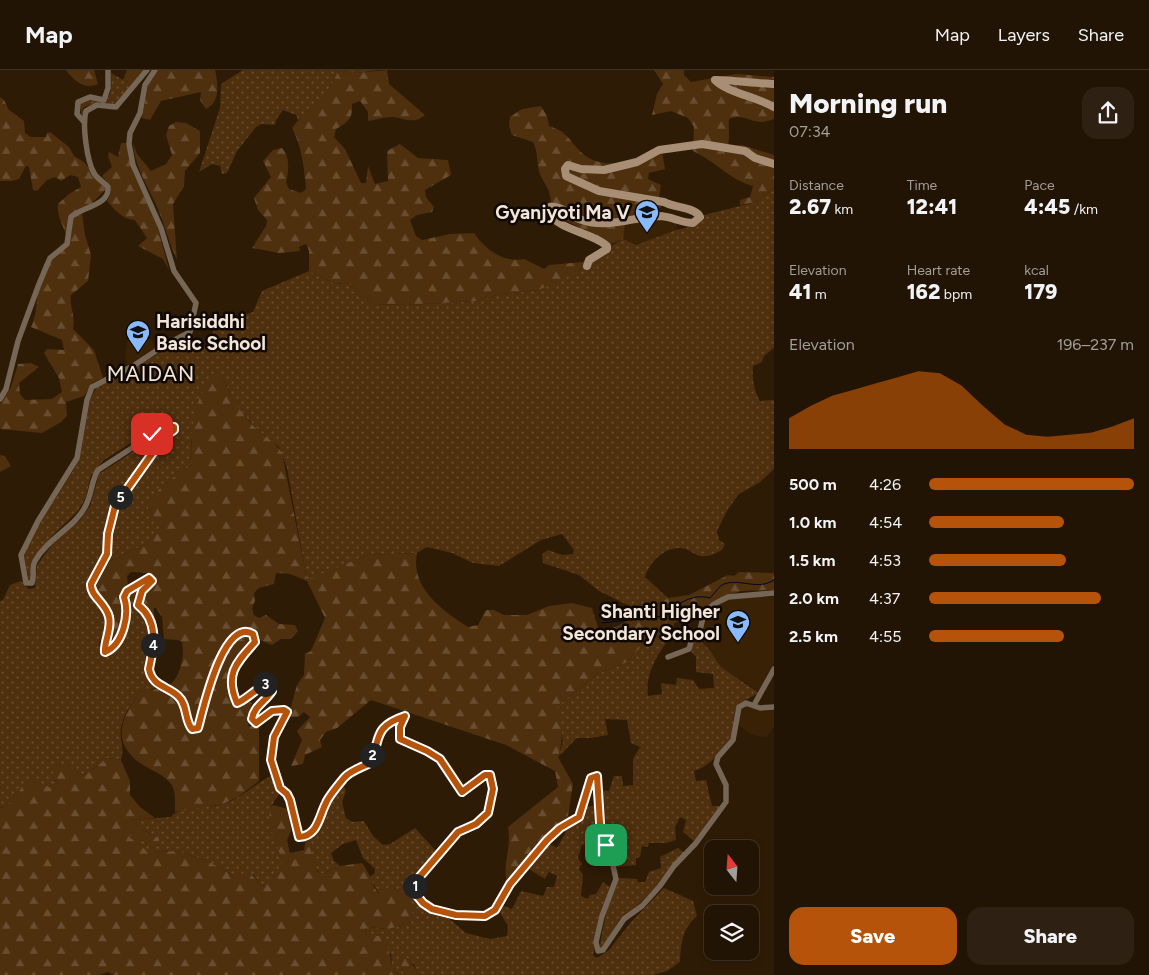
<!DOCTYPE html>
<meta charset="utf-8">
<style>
:root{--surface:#221404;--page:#2e2113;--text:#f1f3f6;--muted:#a29e9a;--line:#3f3326;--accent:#b45309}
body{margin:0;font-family:Figtree,sans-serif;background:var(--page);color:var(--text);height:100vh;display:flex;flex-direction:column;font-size:19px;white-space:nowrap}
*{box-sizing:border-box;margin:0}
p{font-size:16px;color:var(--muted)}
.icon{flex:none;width:28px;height:28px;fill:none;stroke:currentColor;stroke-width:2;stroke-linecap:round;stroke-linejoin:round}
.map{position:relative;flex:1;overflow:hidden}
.details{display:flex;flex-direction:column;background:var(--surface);width:375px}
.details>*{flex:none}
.needle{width:32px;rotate:343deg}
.tools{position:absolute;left:704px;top:770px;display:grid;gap:10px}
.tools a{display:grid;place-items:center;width:55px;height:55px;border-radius:10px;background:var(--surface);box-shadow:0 2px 8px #0003,0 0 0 1px var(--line);font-size:25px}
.pin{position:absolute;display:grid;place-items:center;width:42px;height:42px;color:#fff;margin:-21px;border-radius:10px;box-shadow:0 2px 8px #0006}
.km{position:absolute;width:25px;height:25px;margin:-12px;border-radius:50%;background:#222;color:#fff;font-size:14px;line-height:25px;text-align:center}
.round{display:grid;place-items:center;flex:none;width:52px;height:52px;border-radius:15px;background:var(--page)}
.head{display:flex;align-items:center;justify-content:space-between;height:85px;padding:0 15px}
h1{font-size:28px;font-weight:800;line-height:38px}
.stats{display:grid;grid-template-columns:repeat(3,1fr);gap:8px;height:85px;padding:5px 15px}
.stats div{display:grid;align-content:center}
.stats b{font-size:21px;font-weight:800}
.stats small{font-size:14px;font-weight:400}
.stats p{font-size:14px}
.chart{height:140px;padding:10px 15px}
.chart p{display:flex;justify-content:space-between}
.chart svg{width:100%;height:90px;margin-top:5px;fill:var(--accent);opacity:.7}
.action{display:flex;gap:10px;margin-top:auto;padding:10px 15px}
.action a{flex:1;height:58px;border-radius:15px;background:var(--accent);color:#fff;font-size:20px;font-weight:800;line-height:58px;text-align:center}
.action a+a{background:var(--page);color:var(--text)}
ul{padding:0 15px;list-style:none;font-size:16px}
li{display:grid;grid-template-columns:80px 60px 1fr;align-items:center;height:38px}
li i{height:12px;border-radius:6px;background:var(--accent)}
header{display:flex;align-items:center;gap:30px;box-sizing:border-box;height:70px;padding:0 25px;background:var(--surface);border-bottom:1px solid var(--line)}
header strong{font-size:24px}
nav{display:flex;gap:28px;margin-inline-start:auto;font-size:18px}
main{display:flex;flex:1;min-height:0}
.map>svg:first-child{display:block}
</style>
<header>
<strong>Map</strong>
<nav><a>Map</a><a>Layers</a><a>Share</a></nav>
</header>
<main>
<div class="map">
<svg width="774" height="905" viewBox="0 0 774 905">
<defs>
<pattern id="grass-dots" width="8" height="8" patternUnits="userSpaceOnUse" patternTransform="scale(1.25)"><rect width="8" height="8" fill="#4e2f0e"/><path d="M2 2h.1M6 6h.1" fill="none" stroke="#684d30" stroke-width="1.8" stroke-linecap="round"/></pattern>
<pattern id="forest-firs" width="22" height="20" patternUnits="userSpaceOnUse" patternTransform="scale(1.25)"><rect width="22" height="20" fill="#4e2f0e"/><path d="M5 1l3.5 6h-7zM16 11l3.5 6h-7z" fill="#684d30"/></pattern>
</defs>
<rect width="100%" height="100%" fill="#2e1b06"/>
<g fill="#392106">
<polygon points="671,149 677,152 676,160 663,166 635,175 623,169 625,155 634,150"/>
<polygon points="128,268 151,269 156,279 127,296 125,286"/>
<polygon points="748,527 774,527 774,593 758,621 721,597 709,579 696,567 700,564 706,548 723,530"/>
<polygon points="749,635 774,639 774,657 767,667 751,665 738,654 739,640 744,636"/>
</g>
<g fill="url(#grass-dots)">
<path d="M243,0H379L357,3L338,1C330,23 316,36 298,50L296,45L283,40L276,50L275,55L262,54L256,57L237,81L227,103L222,104L220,96L212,94L199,102L220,38L221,14Z"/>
<path d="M111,3L132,15C127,21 123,30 117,34C110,40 95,30 83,38L82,45L79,34L92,29L105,31C113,24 111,13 111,3Z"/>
<path d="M774,118V278L764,286L762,292L753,296C752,308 754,321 760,331L774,330V399L760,412L739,424L728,439L717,461L719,470L725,474L722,480C715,484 708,487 700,486C695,485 691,481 686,479C667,474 650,491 645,507L668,528L644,543L599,521L579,505L543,493L542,484L548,480L562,485L573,484L574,480L562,464L541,470L499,496L473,493L452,483L427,477L417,483L367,485L307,511L287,398L279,377L260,362L238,339L221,305L191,371L192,395L166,413L148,437L162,458L142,476L106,493C110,478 110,462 115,447C122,423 159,376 179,360L175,354L156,357L104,390L91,405L86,427L78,441L52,466L34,487L31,493L32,509L29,512L24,487L25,481L41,451L74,399L81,382L90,330L96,318L170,277L210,276L214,256L253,242L262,221L309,201L336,214L347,213L360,221L372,234L407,235L476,231L501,224L538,220L580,199L583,192L623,169L636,175L676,160L695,156L704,145L756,132Z"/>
<path d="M166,360L169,361L119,422L112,435L105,463L101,494L88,514L89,521L104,544L105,559L99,574L102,585H108L121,575L127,558L128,523L147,512L136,527V535C170,564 128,593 157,618L139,622C132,633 123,645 121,658C119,671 125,674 121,690L107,688L84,706L74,700L55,710L59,716L53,719H20L12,733L0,738V531L3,530L10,515L21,511L28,519L35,518L37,495L54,472L80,450L90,436L99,404Z"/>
<path d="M672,564C659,584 645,601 648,626L662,624L661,613L676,615L677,608L693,610L699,619L714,618L713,604L696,602V587L688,578L696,567L709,579L721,597L759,623L739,633C731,645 735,657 731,667C724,681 708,697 694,701L696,711L706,710L712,736H720L695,772L683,762L686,750L680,747L675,757L676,770L666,773H649L648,777L642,776L640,787L636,788V795L617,797L613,781L606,771L603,761L601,720L609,721L614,706H622L623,716L633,715V689L640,677L631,673L627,650L605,649L608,665L591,668H577L558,687L563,672L557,636L597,604L625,593L646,572Z"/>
<path d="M273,705L279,724C277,728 270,736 270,741C268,762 294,791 276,809C273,813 266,814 262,816L253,805H234L207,791L178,781L147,782L128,767L132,765L153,775L159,773V768L141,759L131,750L171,747C181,734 208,739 223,734C242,728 255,713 273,705Z"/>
<path d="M344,717L346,721L342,732L346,748L352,752L364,751L373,766L383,775L390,774L415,758L436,781L412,810L411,824L427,841L446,846L466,863L490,869L507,866L508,856L499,841L503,836L512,839L521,821L543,826L547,817H554L557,806L549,802L545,809L529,799L548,773L557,778L566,762L564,759L583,747L587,737L596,735L598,762L596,767L587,768V774L582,775L578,788L582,794L579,799L583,805L581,826L588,829L590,825L596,824L603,812L610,817L601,841L593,885L597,888L609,880L631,852L664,818L693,831L697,846C682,859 681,873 680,892L667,901L653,905H416C418,898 413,893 407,888L401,894L404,905H398L392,899L391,884L378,866H367L365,860L367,857L389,859L411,852V828L398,821L392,815L380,825L369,807L374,804L375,799L363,788L356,770L343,774L331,783L334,791L340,796L322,804C310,797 311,777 311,764C324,753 323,746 330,732C333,726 339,722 344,717Z"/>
<polygon points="678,778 684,783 660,813 632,841 620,849 603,878 599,879 607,838 619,808 637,809 638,812 645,812 649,802 661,798 660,787"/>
</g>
<g fill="url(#forest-firs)">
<path d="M66,0H94L98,14C85,20 74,11 66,0Z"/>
<polygon points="127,0 145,0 132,15 123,10"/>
<path d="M158,0H215C218,13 221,32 206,39L200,30L201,22L161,31L150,50L142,48L148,15Z"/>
<path d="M387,0L389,14L425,45C413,55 405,48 392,47C384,47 375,50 368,51V42L360,31L352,34C353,49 348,52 336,59L334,67L345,79L361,113H366L368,96L375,114L388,111L387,81L400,74L418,88L448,90L451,105L425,120L426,127L434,137L432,142L417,145L410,150L416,166L422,170L450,164L474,163C485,179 503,193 524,189L544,199L549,195L583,192L580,199L562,210L538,220L501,224L477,231L407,235L372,234L360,221L347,213L336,214L309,201V181L306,174L299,177L300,181L279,183L252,178L266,156L267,150L258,140L254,128L271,107L263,91L273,80L282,78C290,87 289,100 286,112L289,119L301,123L306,119C304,98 302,76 292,58C309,35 327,31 338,1L357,3Z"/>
<path d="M654,0H684V5L691,12L737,4L774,7V49C770,50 765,52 762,52C750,52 741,43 729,49C728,58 730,67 728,76L742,75L774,85V118L756,132L740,135V130L750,127L753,116C728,109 717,92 693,81L694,57L688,48L671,41L652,45L657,24L663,14Z"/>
<path d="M0,27L4,30L9,40L24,51L25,63L31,67H46L47,63L50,62L69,77L74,86L84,92L106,119L82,143L85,165L91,185L88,211L71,225C69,236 76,246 73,259L94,280L103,308L92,313L84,326L66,332L67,346L61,352L42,363L0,359V334L11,317L18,294L31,293L39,297L19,313L20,324L25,330L52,329L62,322L59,308L44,283L47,279L64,280L62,270L31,257C41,236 34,206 48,188C52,182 61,177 67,173C67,159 56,148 58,134L69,124L81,117L78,107L70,105L61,111L55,107L47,110L37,121L33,120L29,97L26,96L19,109L12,111H0Z"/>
<path d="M541,36L547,46L549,56C567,62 566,66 578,79C601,105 633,89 662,82L665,99L649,103L648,109L661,115L659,128L663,130L662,136L652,144L625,155L623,169L611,174L557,146L545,136L551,131C549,117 545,115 540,104C536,94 539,84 533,72L512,65L509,56L510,47L522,39Z"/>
<path d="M176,52L186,53L200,61V83L185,101L184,116L173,134L177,190C169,173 165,156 158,139C148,116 135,98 133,73L137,84L151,101L166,94L172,85L166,65L169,56Z"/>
<path d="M121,73H126L133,102L156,151L169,200L163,189L138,176L147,168L135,150C122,149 115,140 107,131L111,124V117L102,106L112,97L108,86L109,82L118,87Z"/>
<path d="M214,305H221C231,327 241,345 259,361C268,369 276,373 282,383L307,510L367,485L417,483C410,517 441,540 468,557L478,555L486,540H494L504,545H527L549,536L572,533L592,538L600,564L644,543L668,528L689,525L728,505L734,506L739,502L774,503V520L741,521L713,531L702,543L674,553L672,564L646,572L625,593L597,604L557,636C562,655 564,668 558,687L573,714L568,746L574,748L547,764L507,813C502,794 512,777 508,757L558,717L555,701L506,675L371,630L337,658L326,662L320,670L322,677L305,685L303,694L291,696L302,670L297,661L310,647L304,642L298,647H288L297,615L304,605L305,584L311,581L325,548L307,511L290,504L276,503L274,514L259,518L254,523L255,531L252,538L254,545L259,548L266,545L279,554L295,555L298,561L291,569H281L272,575L260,570L252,571C230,597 226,600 235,634L236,636L247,631L252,633L248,656H259V711L238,727L223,734L175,742C175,733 176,723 172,715C164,704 150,700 140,693C110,671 122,648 139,622C148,619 159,620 167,616C180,611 185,585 182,572L178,570L164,569L162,547L156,538H154V551L141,531L152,508L147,503L131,502L127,506L128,515L120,526C127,541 122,554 116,570L114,571L111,539L95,517L106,493L142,476L161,458L148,437C154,418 176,406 192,395C190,363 192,330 214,305Z"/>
<polygon points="0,385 5,386 11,396 0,402"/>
<path d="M107,688L121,690L130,711V725L140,737L155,748L131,750L141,759L159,768V773L153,776L129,765L130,768L139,773L147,782L178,781L207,791L234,805L250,803L262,816C295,801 279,787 272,762C270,754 270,746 269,739L273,735L288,739L291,761L287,770L290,783L304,780L306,768L311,764V780L317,801L322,804L340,796L362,793C370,802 371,815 379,824L392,815L398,821L411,824C412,832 414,845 411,852L389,859L367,857L365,860L367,866H382C394,880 387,897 398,905H114L108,902L99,905H0V738C18,733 16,716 32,710L53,719L59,716L53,706L54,696L57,694L68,696L84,706Z"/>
<polygon points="408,888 417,901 416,905 404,905 400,890"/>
</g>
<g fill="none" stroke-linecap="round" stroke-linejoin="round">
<path stroke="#000726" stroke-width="1" d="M602,553L664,546C676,534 693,523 710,528C714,524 719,516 724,514C741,508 757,521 774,510"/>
<g stroke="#766656" stroke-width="5.5">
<path d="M155,0L145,15L140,43L130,63L129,74L133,95L161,158L174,201L196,233L190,262L165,275L133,296L92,317L87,330L77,388L38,451L21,485L26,513H32C35,505 31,498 35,491C48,468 75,457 85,437C92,425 91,411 98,400L161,359L174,357V360L163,367L115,436L108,464L107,484L91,518C95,526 101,529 106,536C116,552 104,567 105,582C123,575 130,544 124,527L127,521L149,508L152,511L142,521L138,535C160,551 154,576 149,599C153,616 167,616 178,626C188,635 184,649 192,659L198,658C203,640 223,547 253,564L255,572C237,592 223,604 237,633C244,632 257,618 266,614L271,616L272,621L255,639L252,649L256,653L272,641L284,640L287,642L274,667L271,689L279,718L287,724L290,730L299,767C318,766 320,746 326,733C328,727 340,713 344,708C350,701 360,698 368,695C383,673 369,657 405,646L400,657V669L427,681L440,689L462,722L485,705H490L493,719L488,743L476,754L458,762L415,811L414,822L423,833L432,839L456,845L485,846L495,839L510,814L547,770L560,758L579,747L591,708L597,706L601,768L610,782L616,809L602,846L596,872L598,881L603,880L624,849L642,836L660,816L674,796L696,773L726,732V715L716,694L718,687L733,670L739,637L746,633L760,638L774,637"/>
<polyline points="84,52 77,44 78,32 90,27 104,30 108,18 108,0"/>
<path d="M0,329L6,319L18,271L39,214L50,188L67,174L71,147C81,137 110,136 108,117C104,112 97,109 94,103C87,91 82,55 86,41L97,35L116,37L147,0"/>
<polyline points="668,587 689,579 693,565 700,560 704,543 714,534 728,527 774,523"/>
<polyline points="754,635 774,599"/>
</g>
<g stroke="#a88e75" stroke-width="8">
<path d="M774,14C764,14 719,9 715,10C726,22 757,27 774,37"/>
<path d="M587,196L589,190L607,179V176C593,162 557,161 547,140L550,137C561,135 572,147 582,150C607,159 633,147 659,146C671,146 681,153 693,153L700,147C696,137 674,138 664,132L599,121L566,106L565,99L568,95L581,99L604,100L637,92L659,80L702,74L745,81L755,88L774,94"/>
</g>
</g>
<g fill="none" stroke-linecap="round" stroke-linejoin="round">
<g stroke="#fff" stroke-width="10">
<path id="route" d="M152,364L160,359L174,357V360L164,367L115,436L108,464L107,484L91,514C90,526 106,533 109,547C112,559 104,571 105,582C123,575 130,544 124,527L127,521L149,508L152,511L142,521L138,535C159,551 154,576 149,599C152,616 167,616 178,626C188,635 184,649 192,659L198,658C203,640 223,547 253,564L255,572C237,592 224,604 237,633C243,632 257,618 266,614L271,616L272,621C265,632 254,636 252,649L256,653L272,641L284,640L287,642L274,667L271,690L280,718L287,724L290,730L299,767C318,766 319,746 326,733C328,727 340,713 344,708C350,701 360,698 368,694C383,673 369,658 405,646L400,657V669L427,681L440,689L462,722L485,705H490L493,719L488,743L476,754L458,762L416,811L414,822L423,833L432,839L456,845L485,846L495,840L510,814L547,770L560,758L579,747L591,708L597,706L601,768L606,775"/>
</g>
<use href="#route" stroke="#b45309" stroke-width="6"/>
</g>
<defs>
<g id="school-pin" transform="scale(1.25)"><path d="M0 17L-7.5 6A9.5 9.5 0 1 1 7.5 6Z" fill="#88bafc" stroke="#100802"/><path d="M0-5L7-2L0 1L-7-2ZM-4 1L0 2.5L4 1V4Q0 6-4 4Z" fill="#111"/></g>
</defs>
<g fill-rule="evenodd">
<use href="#school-pin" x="647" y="142"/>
<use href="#school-pin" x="138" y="262"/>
<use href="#school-pin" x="738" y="552"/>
</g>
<g text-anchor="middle" stroke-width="5" stroke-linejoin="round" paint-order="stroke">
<g font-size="19" font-weight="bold" fill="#f2e5d9" stroke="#100802" text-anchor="end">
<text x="630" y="149">Gyanjyoti Ma V</text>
<text x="156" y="258" text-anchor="start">Harisiddhi<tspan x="156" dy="22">Basic School</tspan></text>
<text x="720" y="548">Shanti Higher<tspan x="720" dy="22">Secondary School</tspan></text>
</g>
<g font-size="21" letter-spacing="1" fill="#f2e5d9" stroke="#100802">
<text x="151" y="311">MAIDAN</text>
</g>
</g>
</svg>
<div class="tools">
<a><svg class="needle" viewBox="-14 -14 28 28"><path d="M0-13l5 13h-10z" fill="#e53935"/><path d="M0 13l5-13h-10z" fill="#a29e9a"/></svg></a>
<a><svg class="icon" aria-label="layers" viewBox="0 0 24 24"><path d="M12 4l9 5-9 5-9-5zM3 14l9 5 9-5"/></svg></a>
</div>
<div class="pin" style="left:606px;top:775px;background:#1e9e55"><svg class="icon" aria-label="arrive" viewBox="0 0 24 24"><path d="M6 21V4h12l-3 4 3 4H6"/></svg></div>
<div class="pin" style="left:152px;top:364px;background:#d93025"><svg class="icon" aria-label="check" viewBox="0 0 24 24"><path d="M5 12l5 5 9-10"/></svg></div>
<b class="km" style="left:415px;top:816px">1</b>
<b class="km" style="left:372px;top:685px">2</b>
<b class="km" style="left:265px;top:614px">3</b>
<b class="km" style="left:153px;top:575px">4</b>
<b class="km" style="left:120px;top:427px">5</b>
</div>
<section class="details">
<div class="head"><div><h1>Morning run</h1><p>07:34</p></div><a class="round"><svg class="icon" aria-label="share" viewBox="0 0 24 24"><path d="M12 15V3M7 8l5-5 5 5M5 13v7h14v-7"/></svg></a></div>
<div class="stats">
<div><p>Distance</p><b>2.67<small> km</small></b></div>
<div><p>Time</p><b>12:41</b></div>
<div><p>Pace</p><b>4:45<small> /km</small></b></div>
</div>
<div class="stats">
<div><p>Elevation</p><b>41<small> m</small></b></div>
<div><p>Heart rate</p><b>162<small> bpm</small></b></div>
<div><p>kcal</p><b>179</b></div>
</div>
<div class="chart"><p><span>Elevation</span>196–237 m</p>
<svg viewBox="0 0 160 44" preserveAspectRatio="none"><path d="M0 44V29L10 23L20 18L30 15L40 12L50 9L60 6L70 7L80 13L90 23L100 32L110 37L120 38L130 37L140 36L150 33L160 29V44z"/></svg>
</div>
<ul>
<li><b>500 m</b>4:26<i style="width:100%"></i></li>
<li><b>1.0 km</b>4:54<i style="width:66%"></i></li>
<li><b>1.5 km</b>4:53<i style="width:67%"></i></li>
<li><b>2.0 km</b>4:37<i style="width:84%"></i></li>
<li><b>2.5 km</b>4:55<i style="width:66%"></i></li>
</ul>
<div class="action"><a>Save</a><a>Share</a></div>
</section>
</main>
